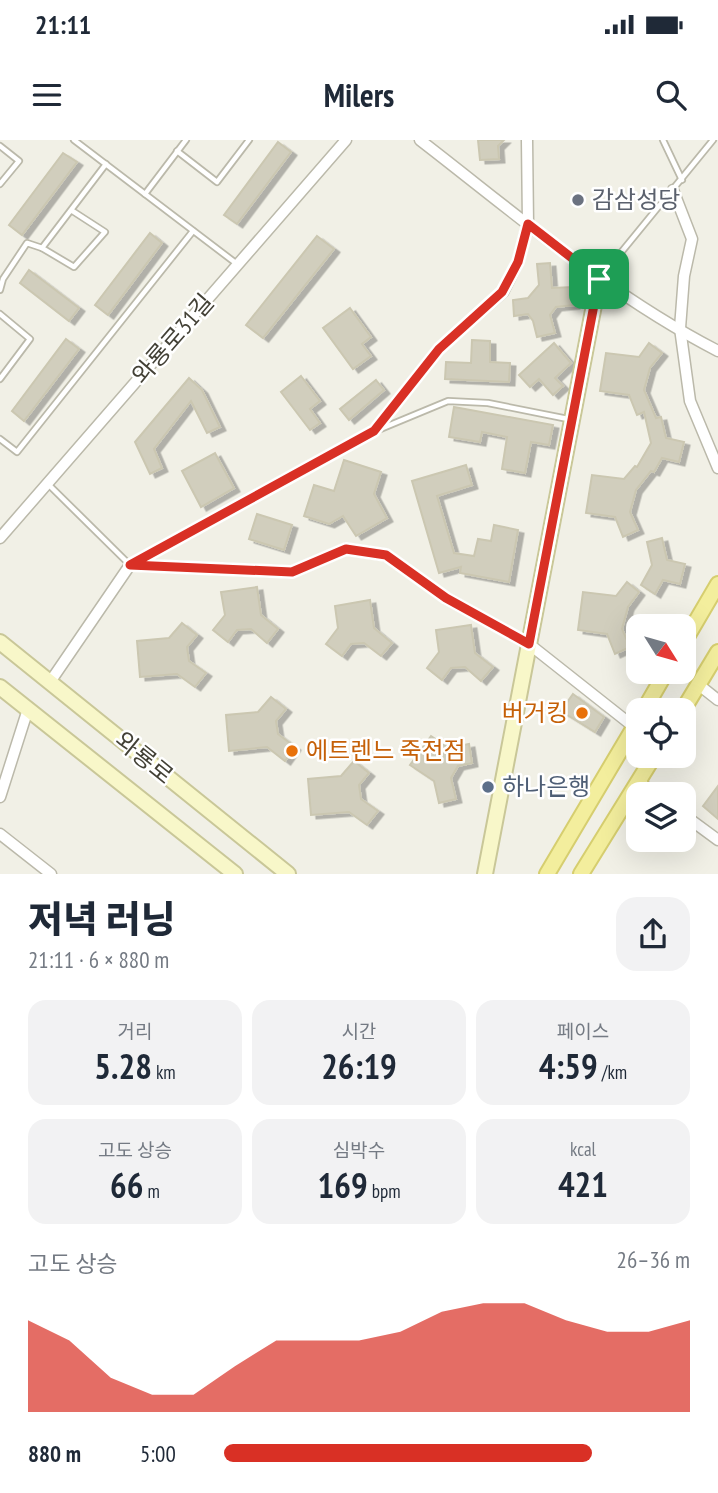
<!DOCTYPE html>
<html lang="ko">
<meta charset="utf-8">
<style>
:root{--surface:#fff;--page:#f2f2f3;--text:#1f2937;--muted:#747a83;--accent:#d93025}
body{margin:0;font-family:"PT Sans Narrow","Noto Sans KR",sans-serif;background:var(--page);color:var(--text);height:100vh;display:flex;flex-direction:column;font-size:26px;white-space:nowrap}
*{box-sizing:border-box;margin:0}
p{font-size:23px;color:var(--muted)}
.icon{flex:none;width:38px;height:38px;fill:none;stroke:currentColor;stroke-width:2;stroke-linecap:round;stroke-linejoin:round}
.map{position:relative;height:734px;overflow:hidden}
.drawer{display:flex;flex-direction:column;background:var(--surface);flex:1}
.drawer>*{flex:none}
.needle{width:46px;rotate:127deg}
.fabs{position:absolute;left:626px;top:474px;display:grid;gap:14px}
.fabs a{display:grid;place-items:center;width:70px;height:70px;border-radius:14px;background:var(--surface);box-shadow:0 7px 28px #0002;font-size:35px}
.pin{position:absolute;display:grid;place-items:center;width:60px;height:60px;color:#fff;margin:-30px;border-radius:14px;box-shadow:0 4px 10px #0006}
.round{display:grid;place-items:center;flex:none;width:74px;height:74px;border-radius:21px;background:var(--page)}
.headline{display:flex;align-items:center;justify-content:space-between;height:119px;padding:0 28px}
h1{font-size:38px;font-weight:800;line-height:52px}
.metrics{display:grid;grid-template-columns:repeat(3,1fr);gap:10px;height:119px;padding:7px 28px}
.metrics div{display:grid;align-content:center;border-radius:18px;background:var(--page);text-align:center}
.metrics b{font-size:35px;font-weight:800}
.metrics small{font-size:19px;font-weight:400}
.metrics p{font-size:19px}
.chart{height:196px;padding:14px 28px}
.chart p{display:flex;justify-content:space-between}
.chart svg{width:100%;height:126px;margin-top:7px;fill:var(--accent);opacity:.7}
ul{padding:0 28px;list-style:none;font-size:23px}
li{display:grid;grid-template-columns:112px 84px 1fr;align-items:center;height:52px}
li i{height:18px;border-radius:9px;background:var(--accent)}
.status{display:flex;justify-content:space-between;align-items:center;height:49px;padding:0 35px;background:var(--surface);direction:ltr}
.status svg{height:19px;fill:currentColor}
header{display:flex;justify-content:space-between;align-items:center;height:91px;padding:0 28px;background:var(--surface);font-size:32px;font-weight:800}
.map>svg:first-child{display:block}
</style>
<div class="status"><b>21:11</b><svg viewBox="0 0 49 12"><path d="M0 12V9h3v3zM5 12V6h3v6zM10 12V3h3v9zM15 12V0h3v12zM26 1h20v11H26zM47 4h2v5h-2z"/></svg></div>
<header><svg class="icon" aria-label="menu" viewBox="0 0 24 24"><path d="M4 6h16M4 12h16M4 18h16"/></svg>Milers<svg class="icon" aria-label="search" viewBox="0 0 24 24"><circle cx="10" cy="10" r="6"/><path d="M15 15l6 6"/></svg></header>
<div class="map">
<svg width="718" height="734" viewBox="0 0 718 734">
<defs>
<filter id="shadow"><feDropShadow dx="5.5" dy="3.5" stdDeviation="0" flood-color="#0004"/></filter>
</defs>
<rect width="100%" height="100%" fill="#f1f0e6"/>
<g fill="#d1cebd" stroke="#cbc7b1" stroke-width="2" filter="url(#shadow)">
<polygon points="478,0 504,0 498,6 499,19 480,20"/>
<polygon points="278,2 291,12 237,84 224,75"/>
<polygon points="63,13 77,22 22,95 9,85"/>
<polygon points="150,93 162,103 108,175 95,165"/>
<polygon points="317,96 334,109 263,198 246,185"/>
<polygon points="550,123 552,148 573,147 574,165 556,167 550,175 555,193 537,197 533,181 528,174 514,176 513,160 528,158 539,145 537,124"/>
<polygon points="29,130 79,168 69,181 20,143"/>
<polygon points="350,168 371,197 362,204 371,216 353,229 323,188"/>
<polygon points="66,199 79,209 24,281 12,271"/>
<polygon points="472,200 490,201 490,222 510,223 509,242 445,239 446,222 471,223"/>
<polygon points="554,203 571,223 555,238 563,246 553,255 539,239 530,247 519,235"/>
<polygon points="649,203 662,213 650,228 644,250 656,278 661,277 666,298 684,302 679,322 662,318 654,332 651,331 636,350 630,372 638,390 623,397 615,377 586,373 592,335 624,339 635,326 637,327 651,303 644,272 637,275 629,255 600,251 606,213 639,217"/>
<polygon points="301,236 320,261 310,269 320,283 310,290 281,252"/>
<polygon points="189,238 202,250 220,287 207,293 191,261 154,309 162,328 150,334 135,302"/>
<polygon points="376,240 384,250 349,280 340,269"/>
<polygon points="454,267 553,285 549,305 531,302 525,333 502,329 507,297 482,292 480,302 449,297"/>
<polygon points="215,313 234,348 201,367 182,331"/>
<polygon points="344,320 381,332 374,354 387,378 356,396 343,376 329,384 304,376 314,345 334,351"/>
<polygon points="466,325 472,345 437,356 454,413 474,416 478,399 491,401 494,385 518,390 509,442 460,433 461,427 439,433 412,341"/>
<polygon points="257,374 292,385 284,410 249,399"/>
<polygon points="662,398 667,420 685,424 680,444 663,440 655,454 641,445 652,425 647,402"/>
<polygon points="627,442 639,452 628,467 622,489 630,507 615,514 607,494 578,490 583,452 616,456"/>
<polygon points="257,447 261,475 278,489 267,503 251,489 237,490 228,502 213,490 225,475 221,452"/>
<polygon points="370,460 374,488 392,503 381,516 364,503 351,504 342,516 326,504 338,488 335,466"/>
<polygon points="182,483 197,495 187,507 189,521 206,533 195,547 177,534 140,537 137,501 169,498"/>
<polygon points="471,485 475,513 493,527 481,541 465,527 451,528 442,540 427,528 439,512 436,490"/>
<polygon points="573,554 604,577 595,592 561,571"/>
<polygon points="271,557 286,569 276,581 278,594 295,607 285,621 267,607 229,611 226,575 258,572"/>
<polygon points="431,596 449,608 469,604 472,623 458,626 451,638 456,659 439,663 434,641 410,625"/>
<polygon points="354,621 369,633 359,645 361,659 378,671 367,685 349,672 311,675 308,639 341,636"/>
<polygon points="718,646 718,679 703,666"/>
</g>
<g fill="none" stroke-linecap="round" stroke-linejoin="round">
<g stroke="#bbb9aa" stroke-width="8">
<g id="lane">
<polyline points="74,0 237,124"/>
<polyline points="663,0 682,40"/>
<polyline points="0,6 19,21 0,44"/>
<polyline points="177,11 217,42 249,0"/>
<polyline points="145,54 186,0"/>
<polyline points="71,70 105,92 74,127 42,108 106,24"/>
<polyline points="601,137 713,0"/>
<polyline points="0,150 3,139 27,103 42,108"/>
<polyline points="0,174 30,199 0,239"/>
<polyline points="378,290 448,261 488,263 568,279"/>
<polyline points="0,299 17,312 193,91"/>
<polyline points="48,344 129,424"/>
</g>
</g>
<g stroke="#bbb9aa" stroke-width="13">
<g id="street">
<path d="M420,0C516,74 609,155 718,211"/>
<polyline points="673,50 692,99 684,136 680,188 690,261 718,328"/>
<polyline points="0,398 346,0"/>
<polyline points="130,425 292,432 346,409 386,415 446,458 529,504 634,587"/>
<polyline points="50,542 130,425 374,291 439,209 503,152 518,122 528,84 527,0"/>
<polyline points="699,545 718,560"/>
<polyline points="638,642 657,654"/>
<polyline points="0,657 28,569"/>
<polyline points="684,675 718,700"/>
<polyline points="0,694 51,734"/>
</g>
</g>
<g stroke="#c9c798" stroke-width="18">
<g id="secondary">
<polyline points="0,502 288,734"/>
<polyline points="0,547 235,734"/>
<polyline points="485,734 599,139"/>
</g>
</g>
<g stroke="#d6ce6f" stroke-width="18">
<g id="primary">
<polyline points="684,502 718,444"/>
<polyline points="644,570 666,532"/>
<polyline points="683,570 718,512"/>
<polyline points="547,734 639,579"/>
<polyline points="581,734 654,616"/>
</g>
</g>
<use href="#lane" stroke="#fff" stroke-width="4.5"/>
<use href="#street" stroke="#fff" stroke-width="10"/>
<use href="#secondary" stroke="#f8f7c9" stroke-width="14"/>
<use href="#primary" stroke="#f3ee9d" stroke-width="14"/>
</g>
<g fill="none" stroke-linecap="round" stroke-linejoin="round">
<g stroke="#fff" stroke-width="14">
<polygon id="route" points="528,84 599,139 529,504 446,458 386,415 346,409 292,432 130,425 374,291 439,209 502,152 518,122"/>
</g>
<use href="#route" stroke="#d93025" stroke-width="9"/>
</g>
<circle fill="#6b7280" stroke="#fff" stroke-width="2.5" cx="578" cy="60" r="7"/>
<g fill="#e8710a" stroke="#fff" stroke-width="2.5">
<circle cx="582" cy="573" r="7"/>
<circle cx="292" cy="611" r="7"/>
</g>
<circle fill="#5c6f8a" stroke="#fff" stroke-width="2.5" cx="488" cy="647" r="7"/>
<g text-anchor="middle" stroke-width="5" stroke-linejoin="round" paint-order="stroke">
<g font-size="24" fill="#5b616d" stroke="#fff" text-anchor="start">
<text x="592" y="68">감삼성당</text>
</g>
<g font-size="24" fill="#434136" stroke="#fff">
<text transform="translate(173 199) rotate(-49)" y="8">와룡로31길</text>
<text transform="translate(144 618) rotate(39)" y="8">와룡로</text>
</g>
<g font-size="24" fill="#c56008" stroke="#fff" text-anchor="end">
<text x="568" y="581">버거킹</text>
<text x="306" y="619" text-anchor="start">에트렌느 죽전점</text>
</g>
<g font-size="24" fill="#4e5e75" stroke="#fff" text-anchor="start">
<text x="502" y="655">하나은행</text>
</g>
</g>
</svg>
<div class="fabs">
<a><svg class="needle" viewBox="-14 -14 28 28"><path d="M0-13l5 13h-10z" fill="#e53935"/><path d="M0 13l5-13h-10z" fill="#747a83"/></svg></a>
<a><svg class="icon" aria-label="locate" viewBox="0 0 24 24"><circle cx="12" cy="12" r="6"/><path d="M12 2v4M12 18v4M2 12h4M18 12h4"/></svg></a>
<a><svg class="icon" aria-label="layers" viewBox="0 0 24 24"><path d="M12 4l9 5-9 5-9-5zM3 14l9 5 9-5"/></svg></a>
</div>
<div class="pin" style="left:599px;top:139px;background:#1e9e55"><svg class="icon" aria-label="arrive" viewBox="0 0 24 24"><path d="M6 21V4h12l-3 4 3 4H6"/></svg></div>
</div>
<section class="drawer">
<div class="headline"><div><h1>저녁 러닝</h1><p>21:11 · 6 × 880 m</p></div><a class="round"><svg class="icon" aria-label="share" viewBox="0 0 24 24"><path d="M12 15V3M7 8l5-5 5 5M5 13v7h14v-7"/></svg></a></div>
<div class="metrics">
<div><p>거리</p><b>5.28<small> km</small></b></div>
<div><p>시간</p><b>26:19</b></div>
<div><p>페이스</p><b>4:59<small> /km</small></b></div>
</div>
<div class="metrics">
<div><p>고도 상승</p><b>66<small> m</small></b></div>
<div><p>심박수</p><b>169<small> bpm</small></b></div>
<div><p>kcal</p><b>421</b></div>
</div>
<div class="chart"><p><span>고도 상승</span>26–36 m</p>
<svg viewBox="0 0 160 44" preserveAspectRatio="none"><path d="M0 44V12L10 19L20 32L30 38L40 38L50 28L60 19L70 19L80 19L90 16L100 9L110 6L120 6L130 12L140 16L150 16L160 12V44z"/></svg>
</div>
<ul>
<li><b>880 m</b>5:00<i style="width:79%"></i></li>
</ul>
</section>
